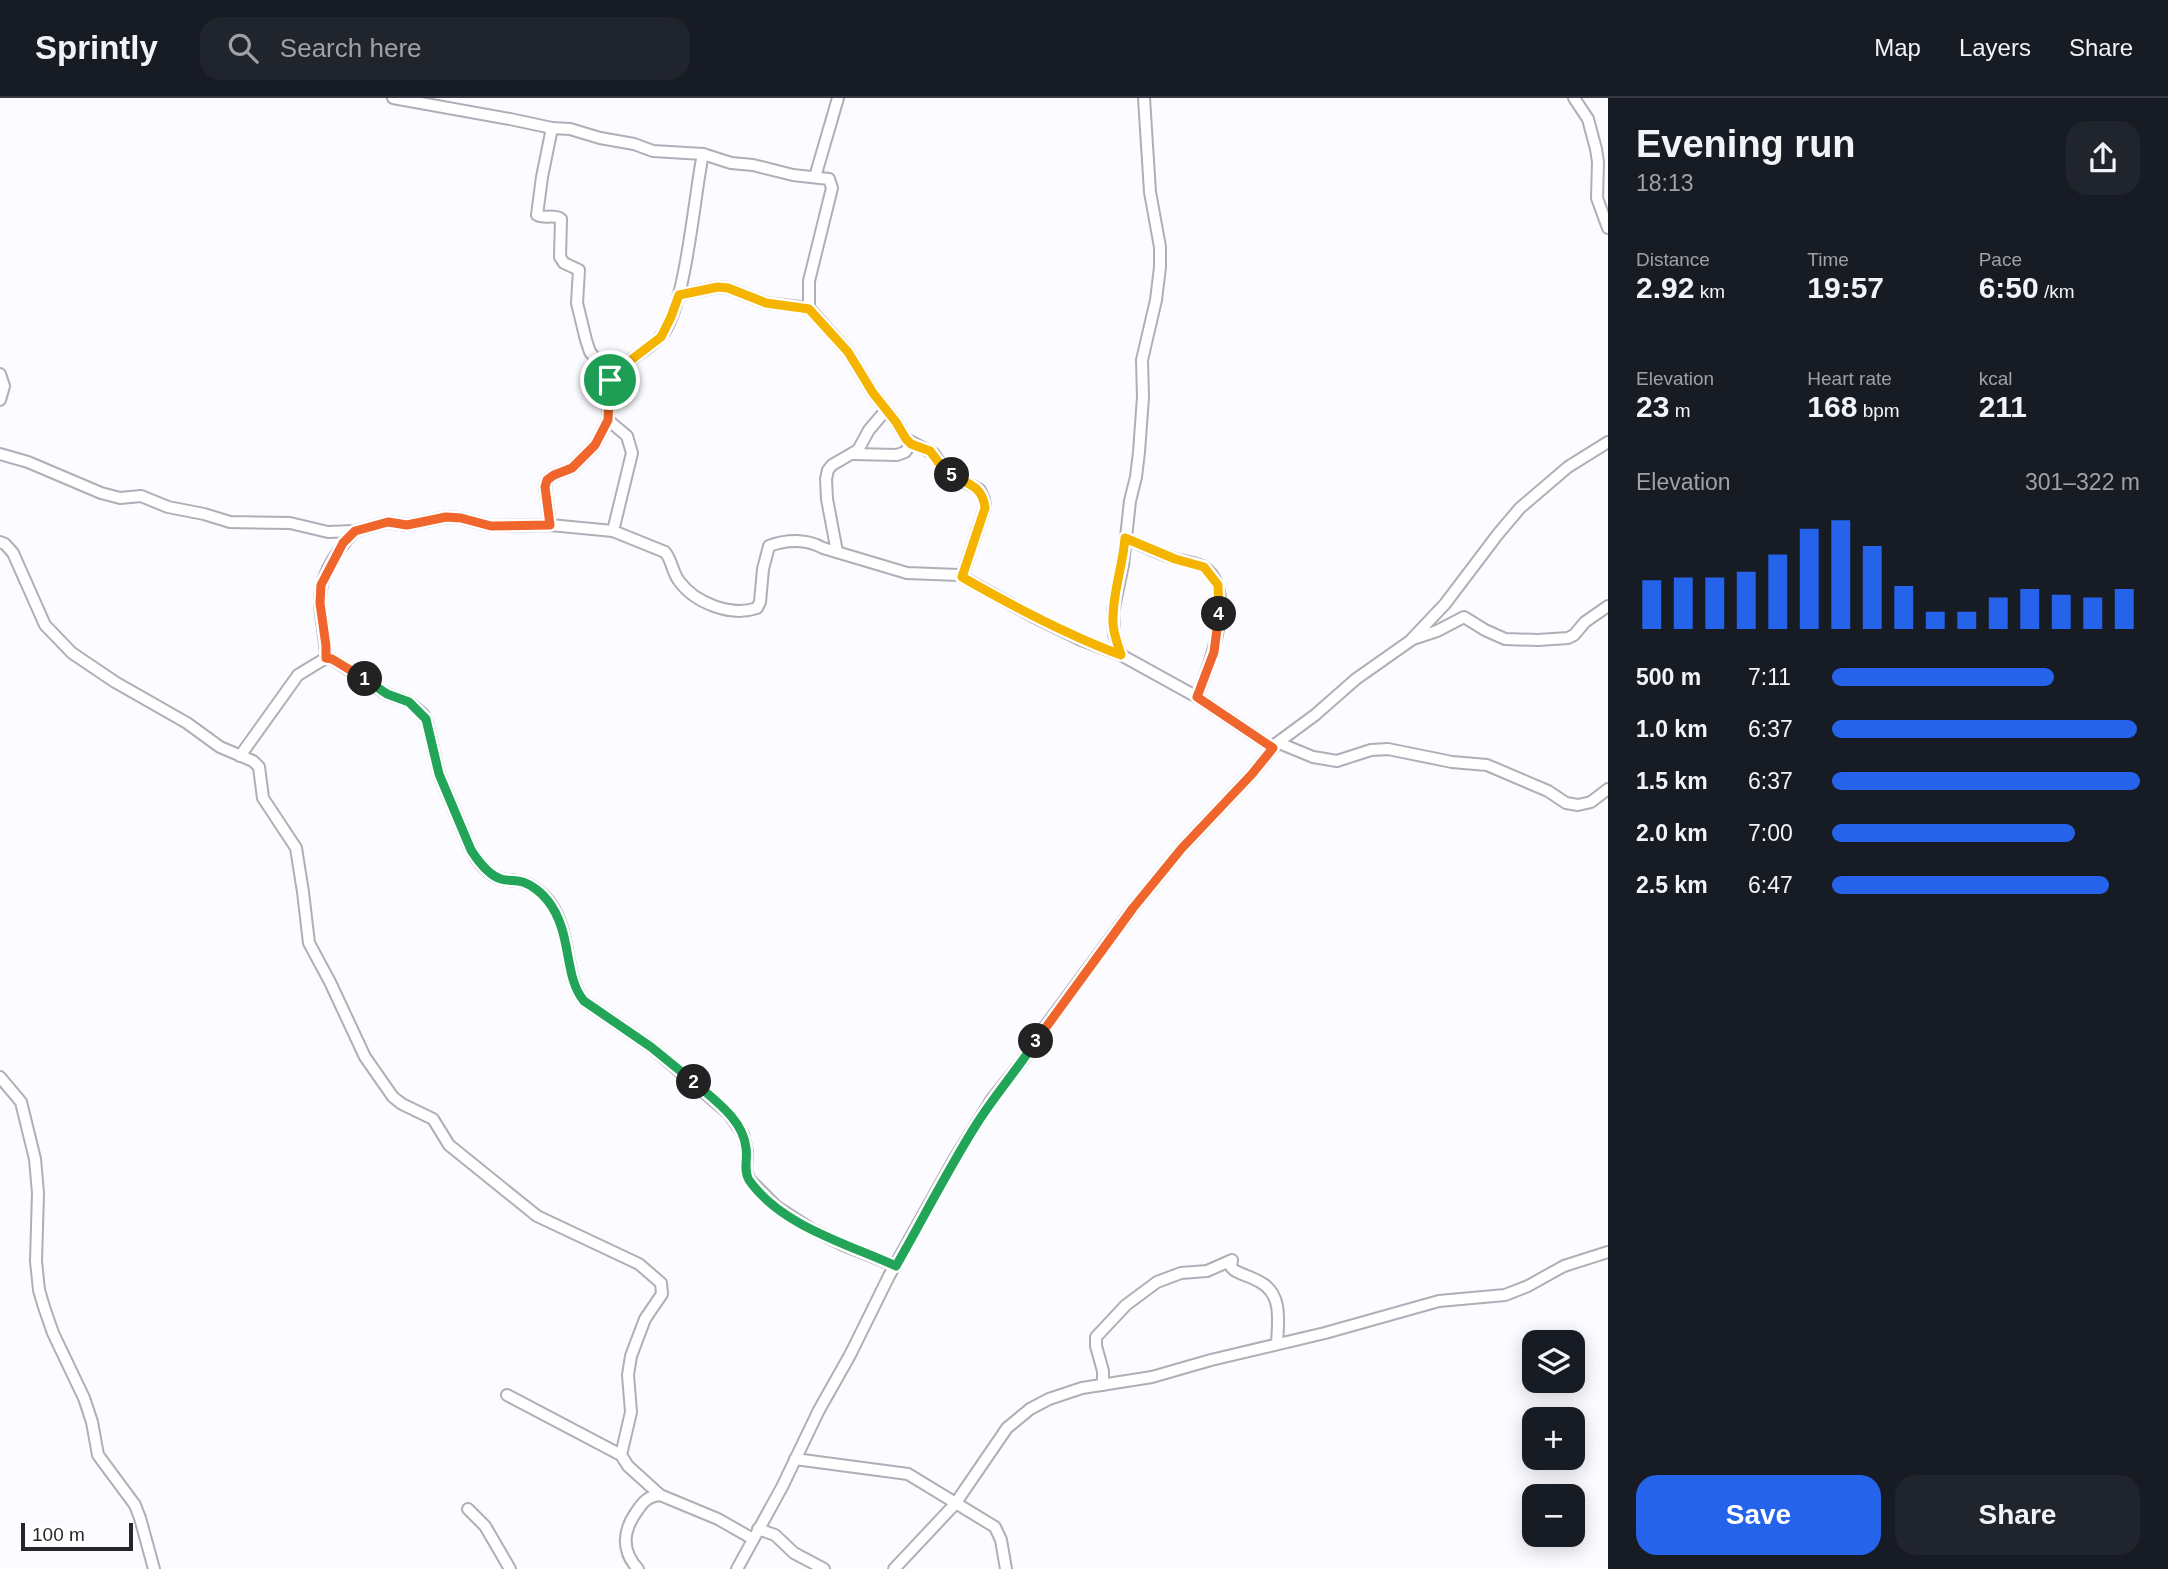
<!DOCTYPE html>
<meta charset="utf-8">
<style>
:root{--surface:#171b24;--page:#20242c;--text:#f1f3f6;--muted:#9ea1a6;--line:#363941;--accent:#2563eb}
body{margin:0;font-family:Helvetica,sans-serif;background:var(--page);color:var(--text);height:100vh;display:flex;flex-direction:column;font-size:26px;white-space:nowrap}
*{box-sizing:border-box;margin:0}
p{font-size:23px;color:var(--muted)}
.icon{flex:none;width:38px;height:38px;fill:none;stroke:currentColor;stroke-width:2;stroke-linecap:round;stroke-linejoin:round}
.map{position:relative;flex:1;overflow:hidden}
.sheet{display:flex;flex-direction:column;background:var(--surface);width:560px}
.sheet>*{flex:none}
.controls{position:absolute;left:1522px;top:1232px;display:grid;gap:14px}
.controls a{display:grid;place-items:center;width:63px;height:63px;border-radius:14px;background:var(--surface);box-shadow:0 4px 18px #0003;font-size:35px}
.scale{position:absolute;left:21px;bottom:18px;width:112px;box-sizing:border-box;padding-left:7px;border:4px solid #262529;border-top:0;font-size:19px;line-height:24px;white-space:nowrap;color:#262529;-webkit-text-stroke:5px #fff;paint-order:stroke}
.pin{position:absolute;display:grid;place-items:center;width:60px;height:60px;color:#fff;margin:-30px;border:4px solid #fff;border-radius:50%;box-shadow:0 2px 7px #0007}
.km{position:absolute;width:35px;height:35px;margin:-18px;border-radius:50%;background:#222;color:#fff;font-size:19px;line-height:35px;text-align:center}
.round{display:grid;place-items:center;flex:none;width:74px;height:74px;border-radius:21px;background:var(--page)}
.summary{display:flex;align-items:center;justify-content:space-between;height:119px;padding:0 28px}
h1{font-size:38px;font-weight:600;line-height:52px}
.metrics{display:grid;grid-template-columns:repeat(3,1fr);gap:10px;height:119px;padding:7px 28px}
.metrics div{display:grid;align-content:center}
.metrics b{font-size:30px;font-weight:600}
.metrics small{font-size:19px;font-weight:400}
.metrics p{font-size:19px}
.chart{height:196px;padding:14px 28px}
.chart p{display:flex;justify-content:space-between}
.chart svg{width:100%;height:126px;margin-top:7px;stroke:var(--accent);stroke-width:6}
.primary-button{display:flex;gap:14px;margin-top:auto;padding:14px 28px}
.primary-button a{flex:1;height:80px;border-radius:21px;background:var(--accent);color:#fff;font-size:28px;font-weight:600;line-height:80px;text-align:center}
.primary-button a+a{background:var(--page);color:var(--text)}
ul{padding:0 28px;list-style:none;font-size:23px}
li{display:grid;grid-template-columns:112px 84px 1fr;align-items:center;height:52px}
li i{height:18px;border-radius:9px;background:var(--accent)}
header{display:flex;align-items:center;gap:42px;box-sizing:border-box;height:98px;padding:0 35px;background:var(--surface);border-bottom:2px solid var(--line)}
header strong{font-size:33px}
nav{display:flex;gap:38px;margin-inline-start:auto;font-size:24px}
.search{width:490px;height:63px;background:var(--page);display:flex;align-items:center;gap:18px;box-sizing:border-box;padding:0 24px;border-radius:21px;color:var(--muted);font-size:26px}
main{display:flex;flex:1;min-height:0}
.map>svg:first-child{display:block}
</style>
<header>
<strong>Sprintly</strong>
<div class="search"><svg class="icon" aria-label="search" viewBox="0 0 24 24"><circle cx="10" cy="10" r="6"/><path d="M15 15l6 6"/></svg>Search here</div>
<nav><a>Map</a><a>Layers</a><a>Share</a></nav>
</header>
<main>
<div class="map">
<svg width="1608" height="1471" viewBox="0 0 1608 1471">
<rect width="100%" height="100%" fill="#fcfbff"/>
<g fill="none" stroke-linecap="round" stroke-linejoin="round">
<g stroke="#b0aeb7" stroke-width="14">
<g id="minor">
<polyline points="393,0 510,21 552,30 570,31 600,40 634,46 653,53 703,56 731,65 753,67 793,77 829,81 832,90 809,183 809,210 848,254 873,295 896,324 906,341 934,356 946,374 980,392 984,401 985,410 962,479"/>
<polyline points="1574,0 1588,21 1596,51 1598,64 1597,100 1608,130"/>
<path d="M552,30L542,79L537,117C544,121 554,116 561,121L560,159L564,165L579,172L577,205L586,242L590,254L605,272L610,282"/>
<polyline points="815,79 838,0"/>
<polyline points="679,197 718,189 728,190 766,205 809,210"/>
<polyline points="0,276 4,288 0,302"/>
<polyline points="608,322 627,338 632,355 613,433"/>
<path d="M0,356L28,364L101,395L120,400L141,398L168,409L204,416L230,424L290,425L328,434L355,433L388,424L407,427L446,419L461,420L491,428L550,427L613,433L665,454C672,462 672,474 679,483C695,505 731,519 757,510L760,504L763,471L769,448C787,441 807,441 823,450L907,475L959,477L1032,518L1081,542L1121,557L1197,599L1273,650"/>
<polyline points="853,356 897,357 905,354 911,346"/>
<path d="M550,427L545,389L547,382L554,377L572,370L595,347L608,322V300L611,278C625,263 647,254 661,238C686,211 694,97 703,56"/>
<path d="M1125,440C1142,447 1158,456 1176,461C1184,463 1194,464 1202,468C1240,489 1209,569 1197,599"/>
<polyline points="0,444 5,446 13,455 45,527 72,555 115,584 187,625 220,649 253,663 259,669 263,700 296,750 303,794 309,845 330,884 365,959 393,999 402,1006 433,1021 449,1047 537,1118 639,1166 661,1185 662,1196 645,1221 631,1258 628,1277 631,1314 621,1357 628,1368 660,1397 718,1421 753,1441"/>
<polyline points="837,454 827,401 826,381 828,372 832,367 858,352 869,332 886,312"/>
<polyline points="1413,541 1437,533 1464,519 1485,532 1505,541 1538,542 1568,540 1574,537 1585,524 1608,508"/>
<polyline points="1121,557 1114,536 1113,514 1123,467 1130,403 1136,379 1139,354 1143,299 1142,262 1156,202 1160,169 1160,149 1150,94 1144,0"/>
<path d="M326,560C326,542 321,524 320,505C319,478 337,452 355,433"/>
<polyline points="1279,645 1313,659 1337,663 1371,652 1388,651 1452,664 1487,667 1548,693 1566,705 1578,707 1591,704 1608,691"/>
<path d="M240,658L298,577L326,560L332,561L387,596L409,604L423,616L427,624L439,676L471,752C478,764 488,777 501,781C508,783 516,782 523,784C532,787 543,795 549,803C573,835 563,877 584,903L651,949L729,1016L743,1036L747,1053L746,1072L749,1081L777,1109L811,1131L843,1147L896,1168"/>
<polyline points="0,979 21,1004 35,1061 38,1095 36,1163 39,1192 44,1209 53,1235 84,1300 92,1324 98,1357 135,1407 140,1420 154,1471"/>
<path d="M1103,1287V1273L1096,1248V1239L1126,1207L1157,1184L1181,1175L1207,1173L1232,1162L1231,1169L1234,1172C1242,1177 1252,1179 1260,1184C1283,1196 1278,1224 1277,1246"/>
<polyline points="507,1297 621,1357"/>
<polyline points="795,1361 908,1376 995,1429 1001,1442 1006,1471"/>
<polyline points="468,1411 485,1428 510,1471"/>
<polyline points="758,1431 775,1437 794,1455 824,1471"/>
<path d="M638,1471C621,1453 623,1432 637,1413C643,1404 648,1398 660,1397"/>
<polyline points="737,1471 782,1389 819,1312 850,1257 889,1178 955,1060 992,1001 1023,962 1047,926 1133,810 1182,750 1252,676 1277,645 1315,617 1356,581 1410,543 1445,506 1498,436 1520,410 1568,369 1608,344"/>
<polyline points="894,1471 955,1406 1007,1330 1030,1311 1049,1301 1082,1290 1152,1279 1211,1262 1325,1235 1439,1203 1505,1197 1528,1188 1564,1168 1608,1154"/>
</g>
</g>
<use href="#minor" stroke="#fff" stroke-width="10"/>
</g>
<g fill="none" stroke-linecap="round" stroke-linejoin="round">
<g stroke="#fff" stroke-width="14">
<polyline id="split-1" points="365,581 332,561 326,560 326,548 320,505 321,487 343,445 355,433 388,424 407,427 446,419 461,420 491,428 550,427 545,389 547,382 554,377 572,370 595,347 608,322 610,282"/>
</g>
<g stroke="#fff" stroke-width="14">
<path id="split-2" d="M365,581L387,596L409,604L426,621L439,676L471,752C478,763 488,777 501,781C508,783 516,782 523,784C532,787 542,795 548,803C573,835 563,878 584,903L651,949L694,984"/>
</g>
<g stroke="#fff" stroke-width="14">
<path id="split-3" d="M694,984C714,1002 743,1021 746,1050C748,1060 743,1072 749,1082C781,1128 848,1146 896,1168C923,1121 947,1073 976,1027C994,998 1017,972 1036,943"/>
</g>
<g stroke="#fff" stroke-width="14">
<polyline id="split-4" points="1036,943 1133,810 1182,750 1252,676 1273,650 1197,599 1214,554 1219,516"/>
</g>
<g stroke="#fff" stroke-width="14">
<path id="split-5" d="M952,377C969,386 983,389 985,410L962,479C1014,509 1065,536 1121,557C1118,546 1113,536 1113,524C1112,496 1123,468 1125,440L1175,461L1204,469L1218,487L1219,516"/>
</g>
<g stroke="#fff" stroke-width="14">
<polyline id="split-6" points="610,282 614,275 661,239 671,219 679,197 718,189 728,190 766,205 809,211 848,254 873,295 896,324 906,341 911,346 930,353 946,374 952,377"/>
</g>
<use href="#split-1" stroke="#f0652b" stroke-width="9"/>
<use href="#split-2" stroke="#22a559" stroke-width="9"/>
<use href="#split-3" stroke="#22a559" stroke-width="9"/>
<use href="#split-4" stroke="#f0652b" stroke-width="9"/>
<use href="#split-5" stroke="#f5b400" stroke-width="9"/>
<use href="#split-6" stroke="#f5b400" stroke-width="9"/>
</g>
</svg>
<div class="controls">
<a><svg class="icon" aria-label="layers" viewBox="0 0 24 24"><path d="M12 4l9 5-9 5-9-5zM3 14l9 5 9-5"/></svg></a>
<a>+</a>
<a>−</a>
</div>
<div class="scale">100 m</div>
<div class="pin" style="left:610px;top:282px;background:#1e9e55"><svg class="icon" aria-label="arrive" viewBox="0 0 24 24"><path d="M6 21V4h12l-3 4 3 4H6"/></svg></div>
<b class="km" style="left:365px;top:581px">1</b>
<b class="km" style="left:694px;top:984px">2</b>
<b class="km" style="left:1036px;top:943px">3</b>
<b class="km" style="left:1219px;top:516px">4</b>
<b class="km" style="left:952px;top:377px">5</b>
</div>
<section class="sheet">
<div class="summary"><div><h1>Evening run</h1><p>18:13</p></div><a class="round"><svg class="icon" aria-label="share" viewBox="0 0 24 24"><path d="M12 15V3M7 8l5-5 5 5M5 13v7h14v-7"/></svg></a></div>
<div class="metrics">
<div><p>Distance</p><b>2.92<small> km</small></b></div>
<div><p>Time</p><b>19:57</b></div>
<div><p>Pace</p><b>6:50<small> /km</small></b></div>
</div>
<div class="metrics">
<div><p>Elevation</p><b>23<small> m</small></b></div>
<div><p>Heart rate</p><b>168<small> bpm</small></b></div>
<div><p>kcal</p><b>211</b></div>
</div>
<div class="chart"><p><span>Elevation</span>301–322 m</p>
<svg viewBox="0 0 160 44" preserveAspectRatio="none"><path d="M5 44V27M15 44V26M25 44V26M35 44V24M45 44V18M55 44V9M65 44V6M75 44V15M85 44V29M95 44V38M105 44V38M115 44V33M125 44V30M135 44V32M145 44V33M155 44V30"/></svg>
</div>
<ul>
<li><b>500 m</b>7:11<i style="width:72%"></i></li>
<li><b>1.0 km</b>6:37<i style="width:99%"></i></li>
<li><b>1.5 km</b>6:37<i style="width:100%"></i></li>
<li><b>2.0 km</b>7:00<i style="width:79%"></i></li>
<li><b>2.5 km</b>6:47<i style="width:90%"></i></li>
</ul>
<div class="primary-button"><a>Save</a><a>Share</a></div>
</section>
</main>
